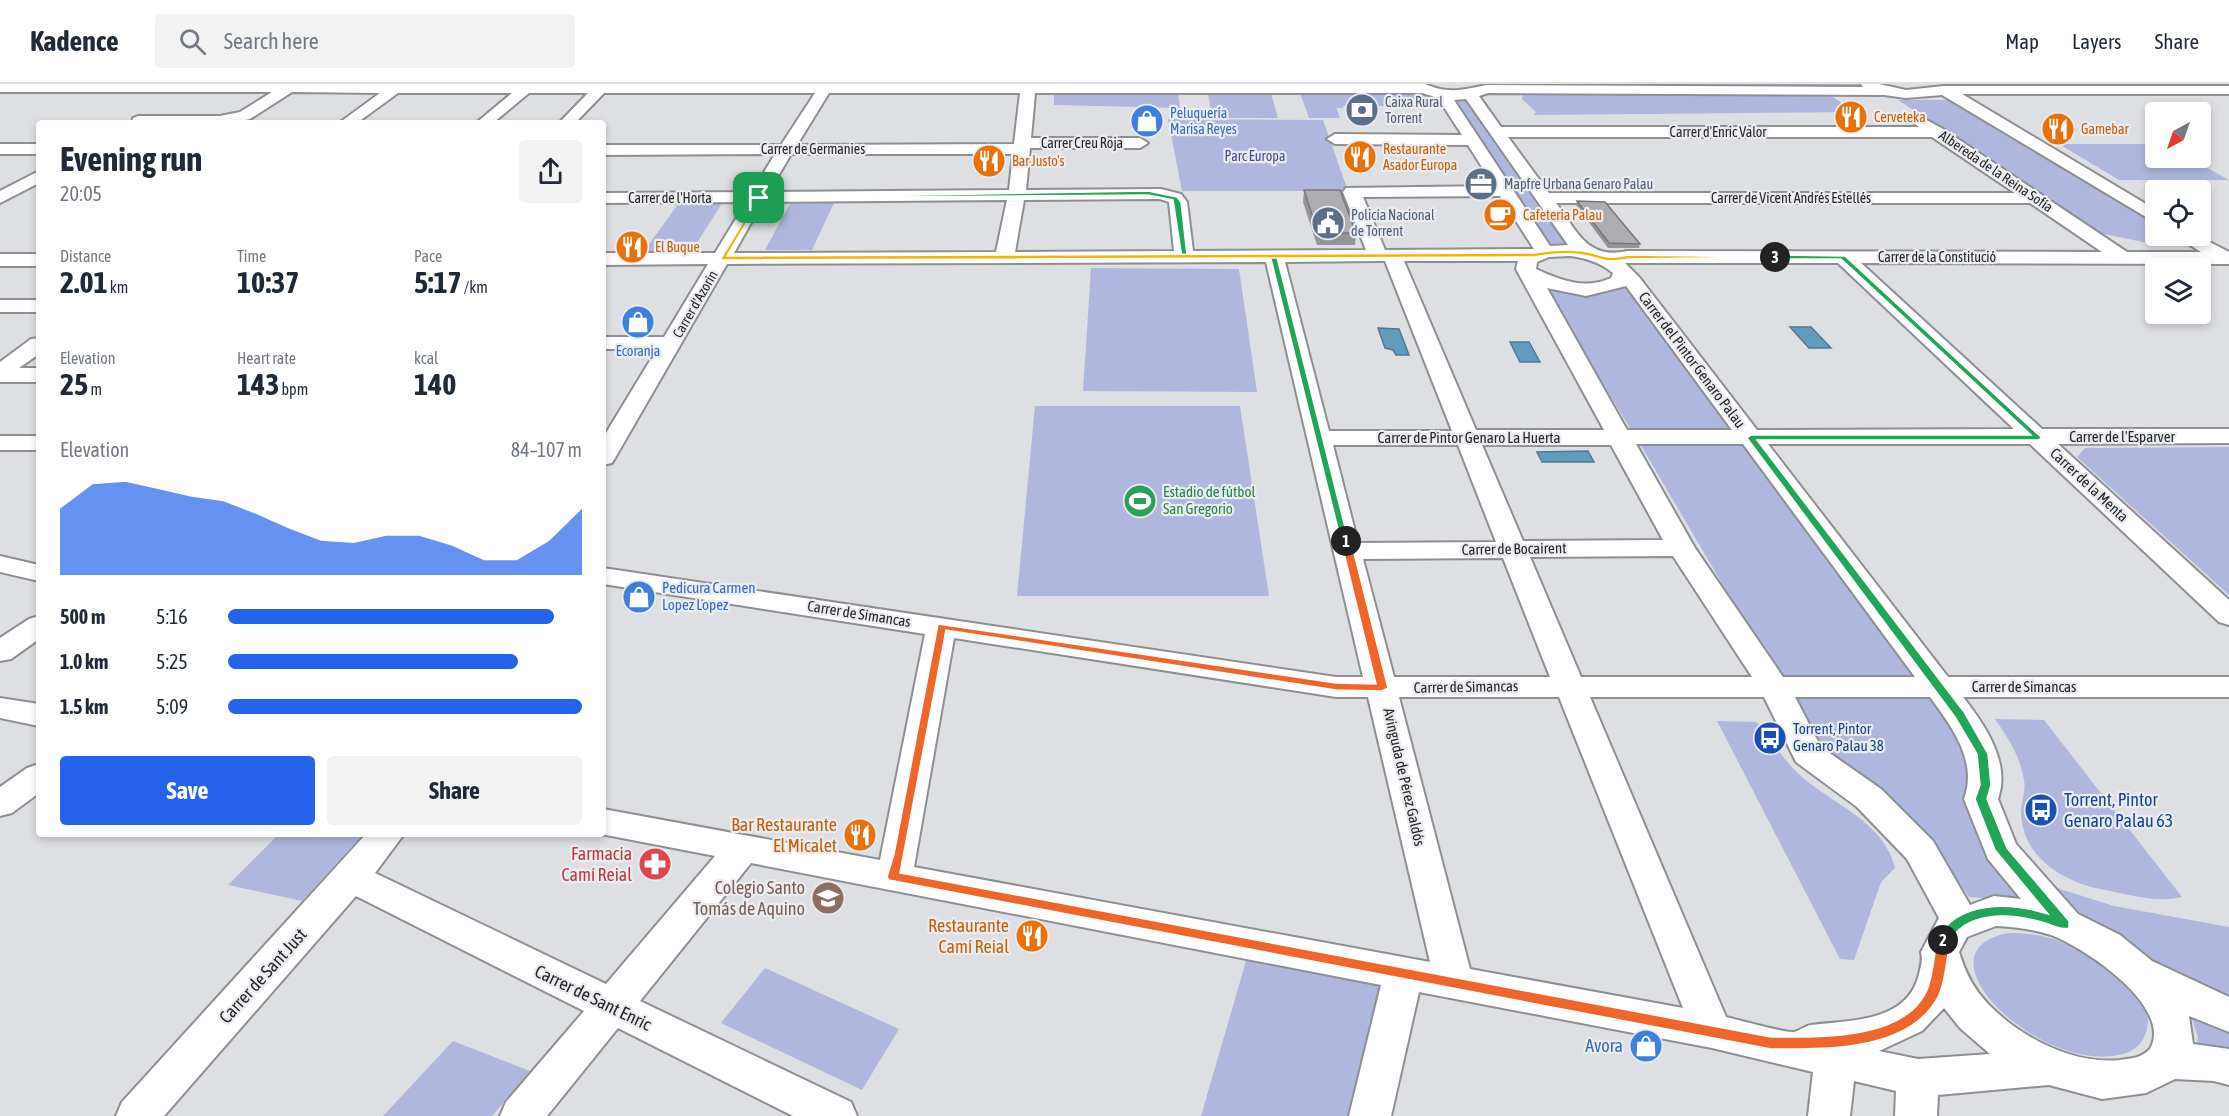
<!DOCTYPE html>
<meta charset="utf-8">
<style>
:root{--surface:#fff;--page:#f2f2f3;--text:#1f2937;--muted:#747a83;--line:#e0e1e3;--accent:#2563eb}
body{margin:0;font-family:"Asap Condensed",sans-serif;background:var(--page);color:var(--text);height:100vh;display:flex;flex-direction:column;font-size:22px;white-space:nowrap}
*{box-sizing:border-box;margin:0}
p{font-size:20px;color:var(--muted)}
.icon{flex:none;width:33px;height:33px;fill:none;stroke:currentColor;stroke-width:2;stroke-linecap:round;stroke-linejoin:round}
.map{position:relative;flex:1;overflow:hidden}
.sheet{position:absolute;left:36px;top:36px;width:570px;height:717px;display:flex;flex-direction:column;background:var(--surface);border-radius:6px;box-shadow:0 3px 9px #0003}
.sheet>*{flex:none}
.needle{width:39px;rotate:220deg}
.fabs{position:absolute;left:2145px;top:18px;display:grid;gap:12px}
.fabs a{display:grid;place-items:center;width:66px;height:66px;border-radius:6px;background:var(--surface);box-shadow:0 3px 9px #0003;font-size:30px}
.pin{position:absolute;display:grid;place-items:center;width:51px;height:51px;color:#fff;margin:-26px;border-radius:12px;box-shadow:0 3px 9px #0006}
.km{position:absolute;width:30px;height:30px;margin:-15px;border-radius:50%;background:#222;color:#fff;font-size:16px;line-height:30px;text-align:center}
.round{display:grid;place-items:center;flex:none;width:63px;height:63px;border-radius:6px;background:var(--page)}
.head{display:flex;align-items:center;justify-content:space-between;height:102px;padding:0 24px}
h1{font-size:33px;font-weight:700;line-height:45px}
.figures{display:grid;grid-template-columns:repeat(3,1fr);gap:9px;height:102px;padding:6px 24px}
.figures div{display:grid;align-content:center}
.figures b{font-size:30px;font-weight:700}
.figures small{font-size:16px;font-weight:400}
.figures p{font-size:16px}
.chart{height:168px;padding:12px 24px}
.chart p{display:flex;justify-content:space-between}
.chart svg{width:100%;height:108px;margin-top:6px;fill:var(--accent);opacity:.7}
.action{display:flex;gap:12px;margin-top:auto;padding:12px 24px}
.action a{flex:1;height:69px;border-radius:6px;background:var(--accent);color:#fff;font-size:24px;font-weight:700;line-height:69px;text-align:center}
.action a+a{background:var(--page);color:var(--text)}
ul{padding:0 24px;list-style:none;font-size:20px}
li{display:grid;grid-template-columns:96px 72px 1fr;align-items:center;height:45px}
li i{height:15px;border-radius:8px;background:var(--accent)}
header{display:flex;align-items:center;gap:36px;box-sizing:border-box;height:84px;padding:0 30px;background:var(--surface);border-bottom:2px solid var(--line)}
header strong{font-size:28px}
nav{display:flex;gap:33px;margin-inline-start:auto;font-size:21px}
.search{width:420px;height:54px;background:var(--page);display:flex;align-items:center;gap:15px;box-sizing:border-box;padding:0 21px;border-radius:6px;color:var(--muted);font-size:22px}
.map>svg:first-child{display:block}
</style>
<header>
<strong>Kadence</strong>
<div class="search"><svg class="icon" aria-label="search" viewBox="0 0 24 24"><circle cx="10" cy="10" r="6"/><path d="M15 15l6 6"/></svg>Search here</div>
<nav><a>Map</a><a>Layers</a><a>Share</a></nav>
</header>
<div class="map">
<svg width="2229" height="1032" viewBox="0 0 2229 1032">
<rect width="100%" height="100%" fill="#dedfe3"/>
<g fill="#afb7de">
<polygon points="1491,0 1862,0 1867,3 1493,3"/>
<polygon points="1941,0 2229,0 2229,4 1946,3"/>
<polygon points="1054,8 1178,9 1180,24 1054,21"/>
<polygon points="1208,9 1271,9 1278,34 1212,34"/>
<polygon points="1300,9 1424,9 1431,22 1343,22 1343,24 1336,24 1340,34 1309,34"/>
<polygon points="1443,10 1470,10 1583,169 1545,168"/>
<polygon points="1523,10 1829,10 1854,28 1534,31 1536,28 1522,15"/>
<polygon points="1898,16 1952,16 2132,126 2138,127 2155,137 2156,152 2170,152 2164,156 2143,158 2099,149"/>
<polygon points="1168,35 1323,36 1348,107 1182,107"/>
<polygon points="2059,60 2155,60 2156,74 2190,74 2229,96 2119,96"/>
<polygon points="679,119 722,119 692,167 644,167"/>
<polygon points="834,119 812,166 765,166 790,120"/>
<polygon points="1091,184 1239,185 1257,308 1083,307"/>
<path d="M1540,198C1568,203 1603,216 1629,198L1955,645L2027,817L1969,813L1918,742L1886,713L1820,666L1646,370Z"/>
<polygon points="1035,322 1240,322 1269,512 1017,512"/>
<polygon points="2229,363 2229,511 2077,373 2085,364"/>
<path d="M1995,635L2044,636L2182,813C2155,819 2131,811 2105,806C2066,799 2022,775 2021,728C2021,718 2026,707 2024,696C2020,672 2009,655 1995,635Z"/>
<path d="M1717,637L1757,638C1772,656 1783,676 1801,692C1833,721 1884,737 1895,784L1881,798L1854,876L1840,875Z"/>
<polygon points="279,750 363,750 302,817 228,801"/>
<path d="M2044,800L2114,822L2229,843V917C2189,901 2155,879 2119,855C2093,838 2067,822 2044,800Z"/>
<path d="M2008,849C2047,848 2074,861 2106,882C2122,892 2151,917 2148,938C2146,957 2137,968 2118,971C2039,988 1912,868 2008,849Z"/>
<polygon points="1251,860 1404,888 1370,1032 1201,1032"/>
<polygon points="765,884 899,945 862,1006 721,939"/>
<polygon points="2190,927 2229,943 2229,969 2195,967 2198,954"/>
<polygon points="453,957 530,987 492,1032 383,1032"/>
</g>
<g fill="#619cbf" stroke="#507992" stroke-width="1.5">
<polygon points="1790,243 1811,243 1831,264 1809,264"/>
<polygon points="1378,244 1399,245 1409,271 1396,271 1393,266 1385,264"/>
<polygon points="1510,258 1529,258 1540,278 1520,278"/>
<polygon points="1588,367 1594,378 1542,378 1537,368"/>
</g>
<g fill="none" stroke-linecap="round" stroke-linejoin="round">
<g stroke="#8e8f93" stroke-width="4">
<g id="minor">
<path d="M0,0H1425C1447,10 1464,6 1486,1L1863,3L1861,0H1879L1906,6L1944,2H2229V10H1962L2156,126V139L1942,11L1906,14L1884,11L1488,9L1479,12L1501,43H1919L1913,38L1921,33L1943,45L2127,168H2201L2176,152H2198L2229,168V180L1861,179L2042,345H2229V359L2058,360L2229,516V541L2219,538L2030,360H1768L1948,593H2229V613H1963C1985,641 2011,679 1998,715L2016,760L2078,830L2120,851L2152,877L2229,913V948L2189,932L2193,960L2229,965V1001L2214,997L2175,995L2146,1009L2102,1015L2049,1001L1938,1011L1937,1032H1895L1896,1007L1854,997L1850,1032H1808L1813,988L1712,964L1419,908L1391,1032H1349L1381,901L751,779L640,917L851,1018L857,1032H793L618,944L547,1032H500L506,1018L584,927L356,812L164,1032H116L122,1018L366,750H404L375,789L606,900L715,772L601,750H603V725L880,776L925,550L603,500V484L1336,593H1363L1266,178L727,180L615,374L612,379L603,381V354L657,265H603V253H664L708,180L603,181V169H715L746,118L603,119V109L752,108L775,70L603,71V61H781L815,9H604L575,39H559L588,9H529L493,39H476L512,9H398L357,39H339L380,9L292,8L250,35L233,39H132L133,34L138,32H220L240,28L272,8H0ZM829,9H1020L1014,60L797,61ZM1035,9H1422L1438,14L1462,51L1335,50L1327,55L1335,60L1468,61L1494,102L1346,104L1343,108L1366,166L1193,167L1187,118L1181,110L1161,105L1026,106L1030,64H1140L1148,59L1140,54H1031ZM1466,15L1568,161L1550,162L1454,16ZM1508,53H1932L2015,109H1549ZM791,70H1013L1009,106L769,108ZM1500,112L1534,165L1385,166L1363,113ZM1160,115L1169,118L1174,167L1015,168L1024,116ZM1007,116L996,168L734,169L763,118ZM1556,119H2030L2102,168L1627,167C1587,176 1577,147 1556,119ZM1570,172C1585,174 1600,178 1613,189L1611,194C1584,206 1560,196 1536,185L1537,178L1549,173ZM1379,177H1385L1452,347H1329L1285,178ZM1404,177H1518L1516,185L1604,346H1476ZM1625,179H1838L2014,345L1757,346L1639,193ZM1626,202L1732,346H1627L1547,204L1586,212ZM1636,360H1743L1915,593H1783L1695,464ZM1333,361H1458L1496,458L1358,459ZM1482,361H1611L1663,456L1523,457ZM1673,472L1752,593H1581L1530,473ZM1503,474L1550,593H1394L1363,475ZM954,554L1336,613H1368L1430,878L914,783ZM1399,613H1559L1683,924L1470,885ZM1590,613H1764L1796,678L1857,723L1907,775L1939,834L1921,868C1923,876 1921,881 1919,890C1908,939 1849,936 1811,941C1805,942 1799,947 1794,948C1785,949 1739,936 1726,933ZM1795,613H1930C1952,643 1978,677 1964,715L1988,775L2021,815L1994,812L1970,821L1933,757L1881,705L1821,663ZM1996,842C2014,843 2033,845 2051,851C2083,863 2174,922 2150,965C2141,974 2133,974 2120,976C2073,981 2020,953 1988,920C1973,904 1965,888 1959,868L1967,853ZM1944,924L1960,944L1990,970L1918,975L1879,967L1922,947Z"/>
<rect x="0" y="60" width="39" height="10"/>
<polygon points="39,87 39,99 0,119 0,107"/>
<rect x="0" y="170" width="39" height="12"/>
<rect x="0" y="216" width="39" height="12"/>
<polygon points="39,254 39,270 19,284 39,284 39,298 0,298 0,278 31,255"/>
<rect x="0" y="352" width="39" height="14"/>
<polygon points="0,472 39,481 39,497 0,488"/>
<polygon points="39,532 39,555 11,575 0,577 0,554 29,535"/>
<polygon points="0,614 39,620 39,642 0,634"/>
<polygon points="39,680 39,709 12,729 0,732 0,703 27,684"/>
</g>
</g>
<use href="#minor" fill="#fff" fill-rule="evenodd"/>
</g>
<g fill="#949498">
<polygon points="1304,106 1356,149 1355,161 1317,161 1303,118"/>
<polygon points="1577,117 1640,160 1639,164 1608,164 1576,121"/>
</g>
<g fill="#acacb1" stroke="#78787c" stroke-width="1.5">
<polygon points="1304,106 1340,106 1356,149 1318,149"/>
<polygon points="1577,117 1605,118 1640,160 1609,159"/>
</g>
<polygon fill="#22a559" stroke="#fff" stroke-width="1.5" points="1148,107 1177,113 1181,118 1187,171 1277,173 1349,459 1341,457 1271,175 1182,174 1173,116 1148,111 756,114"/>
<path fill="#f0652b" stroke="#fff" stroke-width="1.5" d="M1346,455L1351,457L1388,604L1382,607L1336,606L946,546L900,789L1771,953C1817,953 1905,957 1927,906C1933,892 1934,871 1937,856L1943,851L1950,856C1947,873 1946,895 1939,911C1911,968 1825,965 1771,965L889,796L887,793L894,770L938,540L1336,599L1376,600L1341,457Z"/>
<path fill="#22a559" stroke="#fff" stroke-width="1.5" d="M1775,171L1845,172L2042,354L2038,356H1757L1964,628L1988,670L1991,701L1987,715L2007,764L2069,837V844C2061,847 2051,840 2042,838C2010,829 1965,826 1948,860H1939L1937,856C1956,816 2011,818 2048,830L1995,766L1975,715L1980,701L1977,670L1955,633L1747,354L1751,351H2031L1841,175H1772Z"/>
<path fill="#f5b400" stroke="#fff" stroke-width="1.5" d="M759,112L761,114L727,172L1534,169C1551,166 1565,165 1582,167C1604,170 1602,177 1628,171L1778,173L1628,175C1604,180 1603,174 1582,171C1565,168 1550,170 1534,173L720,176Z"/>
<defs>
<g id="bank-disc" transform="scale(1.725)"><circle r="9.5" fill="#5c6f8a" stroke="#ebecf0"/><path d="M-6-4H6V4H-6ZM0-2.3a2.3 2.3 0 1 0 0 4.6a2.3 2.3 0 1 0 0-4.6Z" fill="#fff"/></g>
<g id="restaurant-disc" transform="scale(1.725)"><circle r="9.5" fill="#e8710a" stroke="#ebecf0"/><path d="M-5-6h1v4h1v-4h1v4h1v-4h1v5L-1.5 .5V6h-2V.5L-5-1ZM5-6V6H3V1.5H1.5Q1.5-4 5-6Z" fill="#fff"/></g>
<g id="shop-disc" transform="scale(1.725)"><circle r="9.5" fill="#3f7fe0" stroke="#ebecf0"/><path d="M-5-2.5h2.3a2.7 3.5 0 0 1 5.4 0H5L5.5 6h-11ZM-1.5-2.5h3a1.5 2.3 0 0 0-3 0Z" fill="#fff"/></g>
<g id="office-disc" transform="scale(1.725)"><circle r="9.5" fill="#5c6f8a" stroke="#ebecf0"/><path d="M-6-3h4V-5.5h4V-3h4V5H-6ZM-1-4.5V-3h2v-1.5ZM-6 0V1H6V0Z" fill="#fff"/></g>
<g id="cafe-disc" transform="scale(1.725)"><circle r="9.5" fill="#e8710a" stroke="#ebecf0"/><path d="M-5.5-4.5H6V0H3Q3 3.5 0 3.5H-2.5Q-5.5 3.5-5.5 0ZM3-3.2v2h1.7v-2ZM-6 4.5H4V6H-6Z" fill="#fff"/></g>
<g id="civic-disc" transform="scale(1.725)"><circle r="9.5" fill="#5c6f8a" stroke="#ebecf0"/><path d="M-.6-6.5H3V-4.5H.6V-3L4-1V1h2V6H-6V1h2V-1L-.6-3ZM-1.2 2.5V6h2.4V2.5Z" fill="#fff"/></g>
<g id="stadium-disc" transform="scale(1.725)"><circle r="9.5" fill="#2e9e5b" stroke="#ebecf0"/><path d="M0-5a6.5 5 0 1 0 0 10a6.5 5 0 1 0 0-10ZM-3.5-1.8h7v3.6h-7Z" fill="#fff"/></g>
<g id="bus-disc" transform="scale(1.725)"><circle r="9.5" fill="#1a4fb4" stroke="#ebecf0"/><path d="M-5-6H5V4H4V6H2V4H-2V6H-4V4H-5ZM-3.5-4V0h7V-4ZM-3.5 1.2v1.5H-2V1.2ZM2 1.2v1.5H3.5V1.2Z" fill="#fff"/></g>
<g id="pharmacy-disc" transform="scale(1.725)"><circle r="9.5" fill="#e0444e" stroke="#ebecf0"/><path d="M-2-6h4v4h4v4h-4v4h-4v-4h-4v-4h4Z" fill="#fff"/></g>
<g id="school-disc" transform="scale(1.725)"><circle r="9.5" fill="#8d6e63" stroke="#ebecf0"/><path d="M0-5L7-2L0 1L-7-2ZM-4 1L0 2.5L4 1V4Q0 6-4 4Z" fill="#fff"/></g>
</defs>
<g fill-rule="evenodd">
<use href="#bank-disc" x="1362" y="26"/>
<use href="#restaurant-disc" x="1851" y="33"/>
<use href="#shop-disc" x="1147" y="37"/>
<use href="#restaurant-disc" x="2058" y="45"/>
<use href="#restaurant-disc" x="1360" y="73"/>
<use href="#restaurant-disc" x="989" y="77"/>
<use href="#office-disc" x="1481" y="100"/>
<use href="#cafe-disc" x="1500" y="131"/>
<use href="#civic-disc" x="1328" y="139"/>
<use href="#restaurant-disc" x="632" y="163"/>
<use href="#shop-disc" x="638" y="238"/>
<use href="#stadium-disc" x="1140" y="417"/>
<use href="#shop-disc" x="639" y="513"/>
<use href="#bus-disc" x="1770" y="654"/>
<use href="#bus-disc" x="2041" y="726"/>
<use href="#restaurant-disc" x="860" y="751"/>
<use href="#pharmacy-disc" x="655" y="780"/>
<use href="#school-disc" x="828" y="814"/>
<use href="#restaurant-disc" x="1032" y="852"/>
<use href="#shop-disc" x="1646" y="962"/>
</g>
<g text-anchor="middle" stroke-width="4.5" stroke-linejoin="round" paint-order="stroke">
<g font-size="14" fill="#4e5e75" stroke="#ebecf0" text-anchor="start">
<text x="1385" y="23">Caixa Rural<tspan x="1385" dy="16">Torrent</tspan></text>
<text x="1504" y="105">Mapfre Urbana Genaro Palau</text>
<text x="1351" y="136">Policía Nacional<tspan x="1351" dy="16">de Torrent</tspan></text>
</g>
<g font-size="14" fill="#366cbe" stroke="#ebecf0" text-anchor="start">
<text x="1170" y="34">Peluquería<tspan x="1170" dy="16">Marisa Reyes</tspan></text>
<text x="638" y="272" text-anchor="middle">Ecoranja</text>
</g>
<g font-size="14" fill="#c56008" stroke="#ebecf0" text-anchor="start">
<text x="1874" y="38">Cerveteka</text>
<text x="2081" y="50">Gamebar</text>
<text x="1383" y="70">Restaurante<tspan x="1383" dy="16">Asador Europa</tspan></text>
<text x="1012" y="82">Bar Justo's</text>
<text x="1523" y="136">Cafetería Palau</text>
<text x="655" y="168">El Buque</text>
</g>
<g font-size="14" fill="#272729" stroke="#ebecf0">
<text x="1718" y="53">Carrer d'Enric Valor</text>
<text x="1082" y="64">Carrer Creu Roja</text>
<text x="813" y="70">Carrer de Germanies</text>
<text transform="translate(1996 87) rotate(34)" y="5">Albereda de la Reina Sofía</text>
<text x="670" y="119">Carrer de l'Horta</text>
<text x="1791" y="119">Carrer de Vicent Andrés Estellés</text>
<text x="1937" y="178">Carrer de la Constitució</text>
<text transform="translate(695 220) rotate(-60)" y="5">Carrer d'Azorin</text>
</g>
<g font-size="14" fill="#434b8f" stroke="#ebecf0">
<text x="1255" y="77">Parc Europa</text>
</g>
<g font-size="15" fill="#272729" stroke="#ebecf0">
<text transform="translate(1692 276) rotate(53)" y="5">Carrer del Pintor Genaro Palau</text>
<text x="2122" y="358">Carrer de l'Esparver</text>
<text x="1469" y="359">Carrer de Pintor Genaro La Huerta</text>
<text transform="translate(2089 401) rotate(43)" y="5">Carrer de la Menta</text>
<text transform="translate(1514 465) rotate(-1)" y="5">Carrer de Bocairent</text>
<text transform="translate(859 530) rotate(9)" y="5">Carrer de Simancas</text>
<text transform="translate(1466 603) rotate(-1)" y="5">Carrer de Simancas</text>
<text x="2024" y="608">Carrer de Simancas</text>
<text transform="translate(1404 693) rotate(77)" y="5">Avinguda de Pérez Galdós</text>
</g>
<g font-size="15" fill="#27864d" stroke="#ebecf0" text-anchor="start">
<text x="1163" y="413">Estadio de fútbol<tspan x="1163" dy="17">San Gregorio</tspan></text>
</g>
<g font-size="15" fill="#366cbe" stroke="#ebecf0" text-anchor="start">
<text x="662" y="509">Pedicura Carmen<tspan x="662" dy="17">Lopez Lopez</tspan></text>
</g>
<g font-size="15" fill="#164399" stroke="#ebecf0" text-anchor="start">
<text x="1793" y="650">Torrent, Pintor<tspan x="1793" dy="17">Genaro Palau 38</tspan></text>
</g>
<g font-size="18" fill="#164399" stroke="#ebecf0" text-anchor="start">
<text x="2064" y="722">Torrent, Pintor<tspan x="2064" dy="21">Genaro Palau 63</tspan></text>
</g>
<g font-size="18" fill="#c56008" stroke="#ebecf0" text-anchor="end">
<text x="837" y="747">Bar Restaurante<tspan x="837" dy="21">El Micalet</tspan></text>
<text x="1009" y="848">Restaurante<tspan x="1009" dy="21">Camí Reial</tspan></text>
</g>
<g font-size="18" fill="#be3a42" stroke="#ebecf0" text-anchor="end">
<text x="632" y="776">Farmacia<tspan x="632" dy="21">Camí Reial</tspan></text>
</g>
<g font-size="18" fill="#785e54" stroke="#ebecf0" text-anchor="end">
<text x="805" y="810">Colegio Santo<tspan x="805" dy="21">Tomás de Aquino</tspan></text>
</g>
<g font-size="18" fill="#272729" stroke="#ebecf0">
<text transform="translate(263 892) rotate(-48)" y="6">Carrer de Sant Just</text>
<text transform="translate(593 914) rotate(26)" y="6">Carrer de Sant Enric</text>
</g>
<g font-size="18" fill="#366cbe" stroke="#ebecf0" text-anchor="end">
<text x="1623" y="968">Avora</text>
</g>
</g>
</svg>
<div class="fabs">
<a><svg class="needle" viewBox="-14 -14 28 28"><path d="M0-13l5 13h-10z" fill="#e53935"/><path d="M0 13l5-13h-10z" fill="#747a83"/></svg></a>
<a><svg class="icon" aria-label="locate" viewBox="0 0 24 24"><circle cx="12" cy="12" r="6"/><path d="M12 2v4M12 18v4M2 12h4M18 12h4"/></svg></a>
<a><svg class="icon" aria-label="layers" viewBox="0 0 24 24"><path d="M12 4l9 5-9 5-9-5zM3 14l9 5 9-5"/></svg></a>
</div>
<div class="pin" style="left:759px;top:114px;background:#1e9e55"><svg class="icon" aria-label="arrive" viewBox="0 0 24 24"><path d="M6 21V4h12l-3 4 3 4H6"/></svg></div>
<b class="km" style="left:1346px;top:457px">1</b>
<b class="km" style="left:1943px;top:856px">2</b>
<b class="km" style="left:1775px;top:173px">3</b>
<section class="sheet">
<div class="head"><div><h1>Evening run</h1><p>20:05</p></div><a class="round"><svg class="icon" aria-label="share" viewBox="0 0 24 24"><path d="M12 15V3M7 8l5-5 5 5M5 13v7h14v-7"/></svg></a></div>
<div class="figures">
<div><p>Distance</p><b>2.01<small> km</small></b></div>
<div><p>Time</p><b>10:37</b></div>
<div><p>Pace</p><b>5:17<small> /km</small></b></div>
</div>
<div class="figures">
<div><p>Elevation</p><b>25<small> m</small></b></div>
<div><p>Heart rate</p><b>143<small> bpm</small></b></div>
<div><p>kcal</p><b>140</b></div>
</div>
<div class="chart"><p><span>Elevation</span>84–107 m</p>
<svg viewBox="0 0 160 44" preserveAspectRatio="none"><path d="M0 44V17L10 7L20 6L30 9L40 12L50 14L60 19L70 25L80 30L90 31L100 28L110 28L120 32L130 38L140 38L150 30L160 17V44z"/></svg>
</div>
<ul>
<li><b>500 m</b>5:16<i style="width:92%"></i></li>
<li><b>1.0 km</b>5:25<i style="width:82%"></i></li>
<li><b>1.5 km</b>5:09<i style="width:100%"></i></li>
</ul>
<div class="action"><a>Save</a><a>Share</a></div>
</section>
</div>
